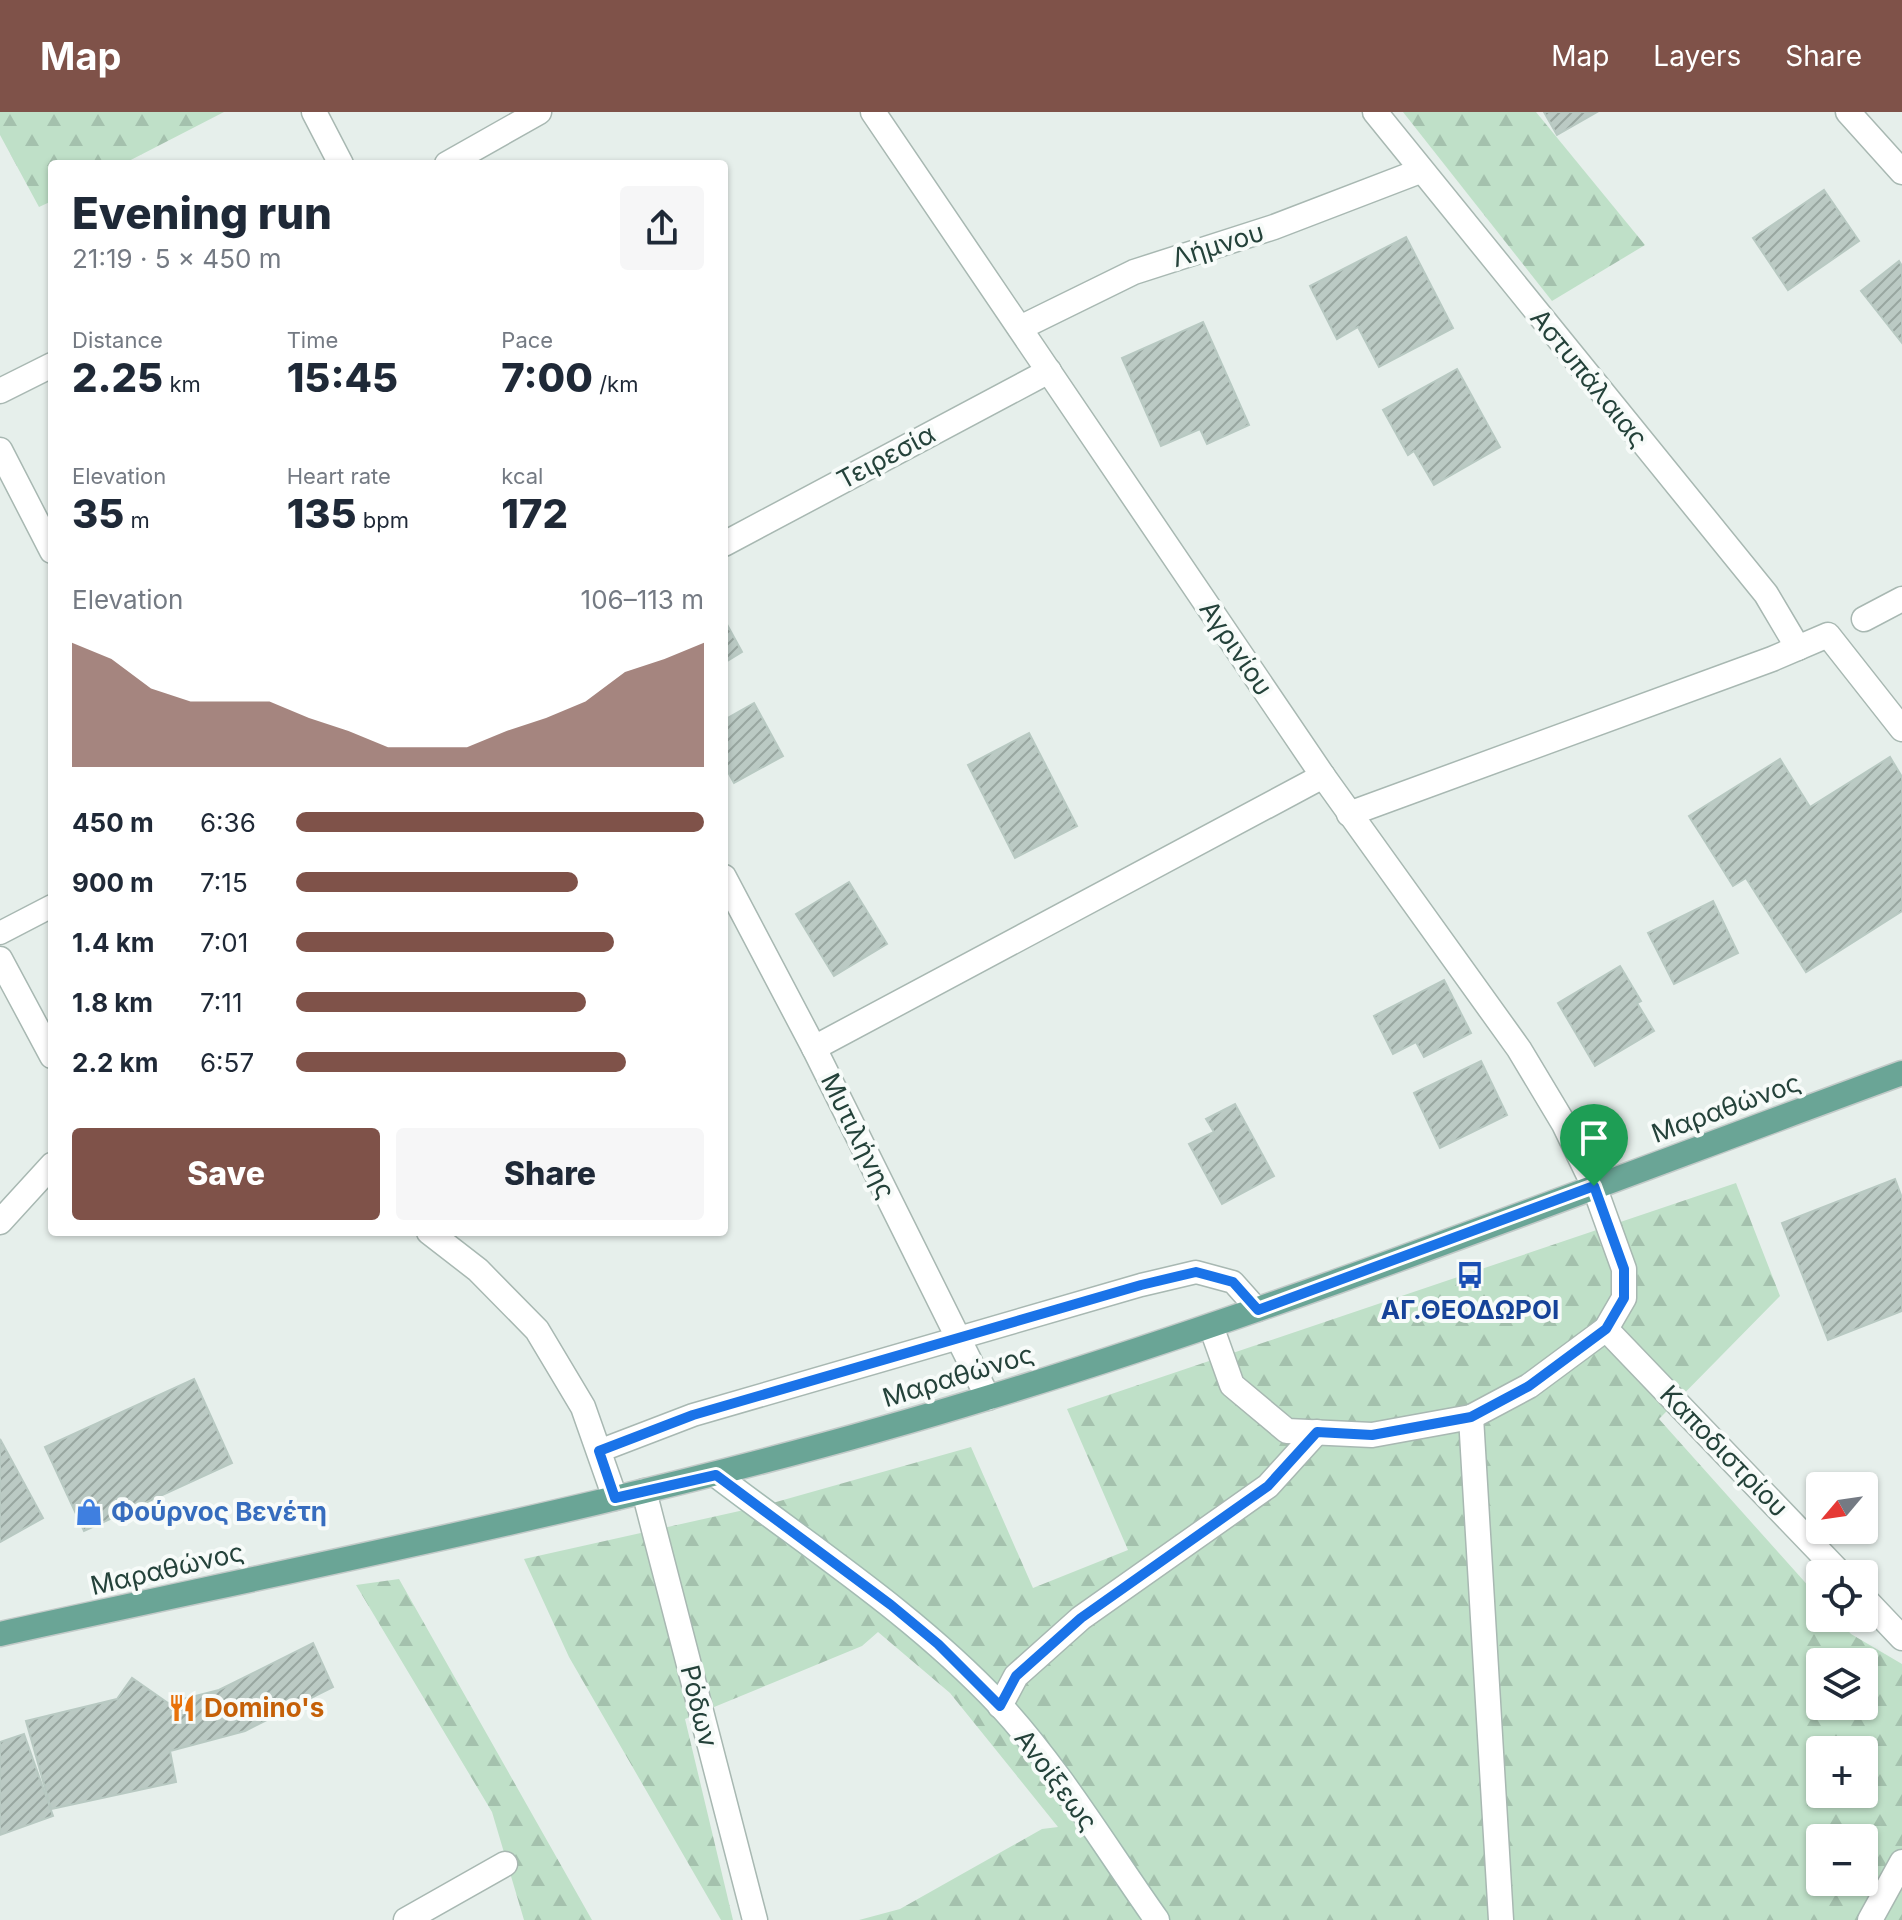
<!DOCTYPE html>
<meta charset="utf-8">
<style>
:root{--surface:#fff;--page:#f6f6f7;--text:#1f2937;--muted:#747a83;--accent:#7f5249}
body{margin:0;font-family:Inter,sans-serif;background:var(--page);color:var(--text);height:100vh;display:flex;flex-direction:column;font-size:30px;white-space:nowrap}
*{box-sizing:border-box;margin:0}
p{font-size:26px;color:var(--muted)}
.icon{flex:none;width:44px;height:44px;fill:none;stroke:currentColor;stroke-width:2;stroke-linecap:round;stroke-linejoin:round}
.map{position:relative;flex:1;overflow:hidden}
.panel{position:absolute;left:48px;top:48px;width:680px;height:1076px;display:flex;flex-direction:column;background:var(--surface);border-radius:8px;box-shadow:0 2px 6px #0004}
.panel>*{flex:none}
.needle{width:52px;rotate:241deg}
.tools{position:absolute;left:1806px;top:1360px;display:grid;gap:16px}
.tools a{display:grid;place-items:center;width:72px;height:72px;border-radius:8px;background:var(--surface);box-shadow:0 2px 6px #0004;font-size:40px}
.pin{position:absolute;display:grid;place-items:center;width:68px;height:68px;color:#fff;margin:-82px -34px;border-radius:50% 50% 50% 0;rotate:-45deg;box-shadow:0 0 8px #0007}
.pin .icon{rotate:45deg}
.round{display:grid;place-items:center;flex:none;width:84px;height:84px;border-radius:8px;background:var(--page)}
.summary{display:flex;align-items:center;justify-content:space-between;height:136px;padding:0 24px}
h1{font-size:44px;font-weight:800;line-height:60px}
.figures{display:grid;grid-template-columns:repeat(3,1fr);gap:12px;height:136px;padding:8px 24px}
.figures div{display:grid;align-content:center}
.figures b{font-size:40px;font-weight:800}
.figures small{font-size:22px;font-weight:400}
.figures p{font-size:22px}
.chart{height:224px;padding:16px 24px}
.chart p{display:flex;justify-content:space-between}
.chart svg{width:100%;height:144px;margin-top:8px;fill:var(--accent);opacity:.7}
.button{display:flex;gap:16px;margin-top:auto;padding:16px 24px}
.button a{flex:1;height:92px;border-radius:8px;background:var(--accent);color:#fff;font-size:32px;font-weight:800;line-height:92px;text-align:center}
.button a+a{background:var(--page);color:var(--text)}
ul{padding:0 24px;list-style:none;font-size:26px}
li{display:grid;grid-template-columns:128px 96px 1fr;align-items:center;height:60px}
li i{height:20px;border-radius:10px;background:var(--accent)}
header{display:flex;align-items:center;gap:48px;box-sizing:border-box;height:112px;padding:0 40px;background:var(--accent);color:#fff}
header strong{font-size:38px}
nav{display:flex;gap:44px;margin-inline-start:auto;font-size:28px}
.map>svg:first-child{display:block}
</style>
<header>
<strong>Map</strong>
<nav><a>Map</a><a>Layers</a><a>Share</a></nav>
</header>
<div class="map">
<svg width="1902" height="1808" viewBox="0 0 1902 1808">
<defs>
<pattern id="forest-firs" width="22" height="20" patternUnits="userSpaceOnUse" patternTransform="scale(2)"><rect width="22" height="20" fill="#bfe0c8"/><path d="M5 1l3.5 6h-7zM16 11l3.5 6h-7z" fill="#a4c1ad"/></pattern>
<pattern id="building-hatch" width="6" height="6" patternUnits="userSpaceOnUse" patternTransform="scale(2)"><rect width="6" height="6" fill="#bbcac4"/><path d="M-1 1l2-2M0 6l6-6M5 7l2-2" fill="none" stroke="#98a6a0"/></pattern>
</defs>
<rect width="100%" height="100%" fill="#e6efeb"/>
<g fill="url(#forest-firs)" fill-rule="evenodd">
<polygon points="0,0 224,0 123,52 52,52 52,89 39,95 0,23"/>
<polygon points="1403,0 1536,0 1645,133 1552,189"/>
<path d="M1736,1071L1780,1184L1659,1307L1820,1487V1506H1837L1851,1522L1902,1552V1808H859L900,1797L1042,1717L1058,1715L950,1581L878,1520L862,1534L685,1607L733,1808H721L569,1545L524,1447L762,1394L971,1335L1033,1476L1128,1438L1067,1297ZM1820,1550H1864V1594H1820ZM1820,1638H1864V1682H1820ZM1820,1726H1864V1770H1820Z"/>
<polygon points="399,1467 592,1808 524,1808 492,1700 356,1473"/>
</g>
<g fill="url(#building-hatch)" stroke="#b8c9c2" stroke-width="2">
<polygon points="1544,0 1597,0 1557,23"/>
<polygon points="1824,78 1859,129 1788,178 1753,126"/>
<polygon points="1406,125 1453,216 1379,255 1358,215 1337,227 1310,174"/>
<polygon points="1899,149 1902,154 1902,231 1861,179"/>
<polygon points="1203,210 1249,313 1207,332 1200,317 1161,334 1122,246"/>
<polygon points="1457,257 1500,335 1434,373 1414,339 1408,343 1383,298"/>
<polygon points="724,507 742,540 724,551"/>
<polygon points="754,591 783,644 734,671 724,653 724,608"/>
<polygon points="1029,621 1077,714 1015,746 968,653"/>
<polygon points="1890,645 1902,665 1902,799 1806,860 1746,766 1733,774 1689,704 1780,647 1810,695"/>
<polygon points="849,770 887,832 834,864 796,802"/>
<polygon points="1713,789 1738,841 1674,872 1648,821"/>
<polygon points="1620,854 1641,889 1637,891 1654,919 1595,954 1558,891"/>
<polygon points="1444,868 1471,921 1424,945 1416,930 1393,942 1374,904"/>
<polygon points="1481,949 1507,1003 1440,1036 1414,981"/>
<polygon points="1235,992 1274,1064 1222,1092 1189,1032 1214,1020 1206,1007"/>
<polygon points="1895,1067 1902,1086 1902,1199 1828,1228 1782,1111"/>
<polygon points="194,1267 232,1351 84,1419 45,1335"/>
<polygon points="0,1327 43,1406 0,1430"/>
<polygon points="313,1531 333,1575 245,1619 170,1639 176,1670 51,1697 26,1609 117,1587 132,1566 168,1591 219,1578"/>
<polygon points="24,1622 53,1704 0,1723 0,1630"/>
</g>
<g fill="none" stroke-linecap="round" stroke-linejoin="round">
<g stroke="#a8b8b2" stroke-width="25">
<g id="lane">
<polyline points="0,821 52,794"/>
<polyline points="599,1339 693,1303 1141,1173 1196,1160 1233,1170 1258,1198"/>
</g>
</g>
<g stroke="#a8b8b2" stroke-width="27">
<g id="street">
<polyline points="314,0 341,52"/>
<polyline points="873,0 1323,664 1519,937 1564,1012 1594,1074 1624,1157 1624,1186 1606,1217 1529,1274 1471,1305 1372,1323 1287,1319 1232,1273 1211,1214"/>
<polyline points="1375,0 1766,482 1798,536"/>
<polyline points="1848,0 1902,60"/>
<polyline points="447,52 539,0"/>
<polyline points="1020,216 1134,160 1274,115 1420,59"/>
<polyline points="0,279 52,253"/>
<polyline points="0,338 52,439"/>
<polyline points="724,432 1049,259"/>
<polyline points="1864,507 1902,487"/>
<polyline points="1349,702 1772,547 1828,523 1902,617"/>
<polyline points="724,765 814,936 988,1286"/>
<polyline points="0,847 52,944"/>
<polyline points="814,936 1323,664"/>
<polyline points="0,1110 52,1053"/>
<polyline points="429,1120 478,1158 537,1218 583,1295 615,1386"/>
<polyline points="1606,1217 1841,1462"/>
<polyline points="1471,1305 1501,1808"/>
<polyline points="644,1379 755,1808"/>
<polyline points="1864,1486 1902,1526"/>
<polyline points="1000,1594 1016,1564 1081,1506 1268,1374 1317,1320"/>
<polyline points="406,1808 505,1752"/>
<polyline points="1870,1808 1902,1750"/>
</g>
</g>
<g stroke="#a4bbb3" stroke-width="27">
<path id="secondary" d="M716,1363C813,1437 915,1503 999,1592C1059,1657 1106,1736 1157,1808"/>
</g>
<g stroke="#c2cac8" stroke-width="27">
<path id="primary" d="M0,1522C331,1449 665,1385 990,1285C1298,1191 1599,1072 1902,961"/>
</g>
<use href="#lane" stroke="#fff" stroke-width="22"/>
<use href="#street" stroke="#fff" stroke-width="24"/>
<use href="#secondary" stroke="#fff" stroke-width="24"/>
<use href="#primary" stroke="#6aa596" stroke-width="24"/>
</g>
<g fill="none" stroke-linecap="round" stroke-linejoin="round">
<g stroke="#fff" stroke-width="16">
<polygon id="route" points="1594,1074 1624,1157 1624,1186 1606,1217 1529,1274 1471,1305 1372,1323 1317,1320 1268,1374 1081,1506 1016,1564 1000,1594 938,1532 891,1493 716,1363 615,1386 599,1339 693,1303 1141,1173 1196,1160 1233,1170 1258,1198"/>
</g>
<use href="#route" stroke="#1a73e8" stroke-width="10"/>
</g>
<defs>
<g id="bus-bare" transform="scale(2.16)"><path d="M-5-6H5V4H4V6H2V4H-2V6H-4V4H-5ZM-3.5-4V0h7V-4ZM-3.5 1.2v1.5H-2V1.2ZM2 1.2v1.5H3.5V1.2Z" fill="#1a4fb4" stroke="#f7fbf9" stroke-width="2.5" paint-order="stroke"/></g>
<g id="shop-bare" transform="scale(2.16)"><path d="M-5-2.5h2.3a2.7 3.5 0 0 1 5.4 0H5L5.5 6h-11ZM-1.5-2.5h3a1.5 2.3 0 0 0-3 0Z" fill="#3f7fe0" stroke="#f7fbf9" stroke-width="2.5" paint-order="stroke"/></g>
<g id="restaurant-bare" transform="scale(2.16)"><path d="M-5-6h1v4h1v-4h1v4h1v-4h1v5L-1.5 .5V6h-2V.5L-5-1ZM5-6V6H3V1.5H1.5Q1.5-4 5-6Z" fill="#e8710a" stroke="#f7fbf9" stroke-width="2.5" paint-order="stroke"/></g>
</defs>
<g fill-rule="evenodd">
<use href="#bus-bare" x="1470" y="1163"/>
<use href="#shop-bare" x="89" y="1400"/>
<use href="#restaurant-bare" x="182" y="1596"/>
</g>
<g text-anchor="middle" stroke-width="8" stroke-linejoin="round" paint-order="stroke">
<g font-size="26" fill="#24423a" stroke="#f7fbf9">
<text transform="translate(1218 133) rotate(-17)" y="9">Λήμνου</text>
<text transform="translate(1589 266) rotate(51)" y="9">Αστυπάλαιας</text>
<text transform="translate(886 345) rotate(-28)" y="9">Τειρεσία</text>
<text transform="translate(1236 536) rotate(56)" y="9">Αγρινίου</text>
<text transform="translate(1726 996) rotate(-20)" y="9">Μαραθώνος</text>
<text transform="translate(858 1024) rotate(64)" y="9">Μυτιλήνης</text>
<text transform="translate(958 1264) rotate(-17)" y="9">Μαραθώνος</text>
<text transform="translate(1724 1339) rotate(46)" y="9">Καποδιστρίου</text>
<text transform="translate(167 1457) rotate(-13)" y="9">Μαραθώνος</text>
<text transform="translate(699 1594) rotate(76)" y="9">Ρόδων</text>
<text transform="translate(1056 1668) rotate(53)" y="9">Ανοίξεως</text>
</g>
<g font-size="26" font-weight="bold" fill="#164399" stroke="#f7fbf9">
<text x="1470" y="1207">ΑΓ.ΘΕΟΔΩΡΟΙ</text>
</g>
<g font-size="26" font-weight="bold" fill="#366cbe" stroke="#f7fbf9" text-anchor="start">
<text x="111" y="1409">Φούρνος Βενέτη</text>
</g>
<g font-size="26" font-weight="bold" fill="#c56008" stroke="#f7fbf9" text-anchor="start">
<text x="204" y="1605">Domino's</text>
</g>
</g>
</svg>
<div class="tools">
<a><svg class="needle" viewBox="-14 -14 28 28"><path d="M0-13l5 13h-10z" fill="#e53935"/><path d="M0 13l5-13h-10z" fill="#747a83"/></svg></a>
<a><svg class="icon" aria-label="locate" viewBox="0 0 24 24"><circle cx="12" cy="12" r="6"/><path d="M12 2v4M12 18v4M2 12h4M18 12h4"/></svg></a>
<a><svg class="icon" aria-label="layers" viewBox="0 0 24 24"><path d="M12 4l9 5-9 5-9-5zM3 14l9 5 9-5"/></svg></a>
<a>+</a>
<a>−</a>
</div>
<div class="pin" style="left:1594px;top:1074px;background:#1e9e55"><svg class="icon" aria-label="arrive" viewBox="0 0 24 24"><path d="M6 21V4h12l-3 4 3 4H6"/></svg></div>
<section class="panel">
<div class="summary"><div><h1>Evening run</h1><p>21:19 · 5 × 450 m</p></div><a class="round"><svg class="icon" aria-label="share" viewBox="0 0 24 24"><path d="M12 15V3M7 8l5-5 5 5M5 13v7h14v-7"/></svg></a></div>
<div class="figures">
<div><p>Distance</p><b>2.25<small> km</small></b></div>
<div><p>Time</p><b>15:45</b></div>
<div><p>Pace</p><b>7:00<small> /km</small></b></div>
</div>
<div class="figures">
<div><p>Elevation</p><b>35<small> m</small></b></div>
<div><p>Heart rate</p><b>135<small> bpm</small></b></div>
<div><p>kcal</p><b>172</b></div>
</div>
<div class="chart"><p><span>Elevation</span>106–113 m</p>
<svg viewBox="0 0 160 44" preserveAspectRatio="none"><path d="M0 44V6L10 11L20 20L30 24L40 24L50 24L60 29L70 33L80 38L90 38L100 38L110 33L120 29L130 24L140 15L150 11L160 6V44z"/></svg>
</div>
<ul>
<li><b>450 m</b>6:36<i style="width:100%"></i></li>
<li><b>900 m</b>7:15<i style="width:69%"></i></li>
<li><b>1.4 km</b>7:01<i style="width:78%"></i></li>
<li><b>1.8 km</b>7:11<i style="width:71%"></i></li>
<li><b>2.2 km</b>6:57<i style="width:81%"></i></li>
</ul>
<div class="button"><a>Save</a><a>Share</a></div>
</section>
</div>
